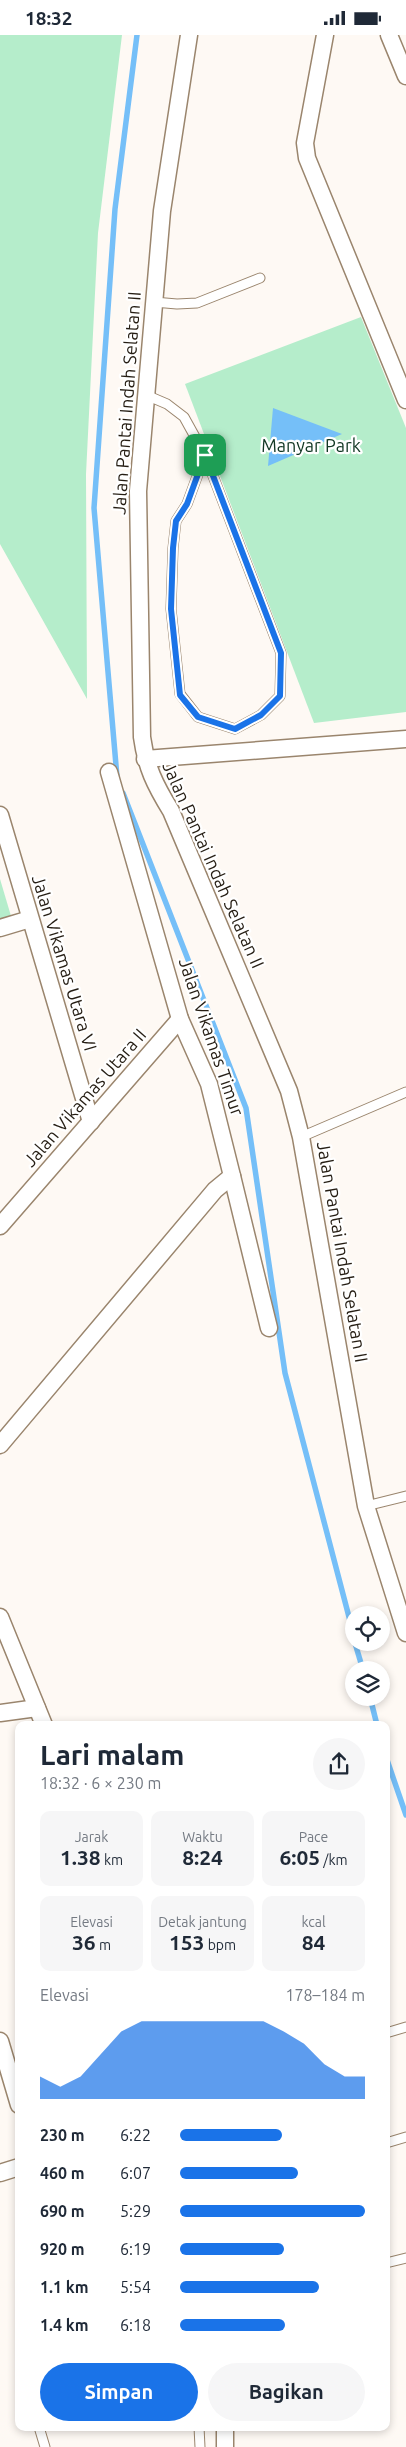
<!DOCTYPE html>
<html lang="id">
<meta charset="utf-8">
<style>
:root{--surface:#fff;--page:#f6f6f7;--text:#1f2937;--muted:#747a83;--accent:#1a73e8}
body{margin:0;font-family:Ubuntu,sans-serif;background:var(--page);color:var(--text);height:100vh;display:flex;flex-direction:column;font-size:19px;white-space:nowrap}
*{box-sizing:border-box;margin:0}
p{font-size:16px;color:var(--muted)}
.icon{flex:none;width:28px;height:28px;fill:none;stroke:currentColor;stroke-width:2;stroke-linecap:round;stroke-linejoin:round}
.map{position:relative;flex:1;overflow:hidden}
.details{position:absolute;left:15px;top:1686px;width:375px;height:710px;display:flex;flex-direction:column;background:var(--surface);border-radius:10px;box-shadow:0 2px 8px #0003}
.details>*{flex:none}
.fabs{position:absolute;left:345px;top:1571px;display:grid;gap:10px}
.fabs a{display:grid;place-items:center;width:45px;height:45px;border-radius:50%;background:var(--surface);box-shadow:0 2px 8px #0003;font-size:25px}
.pin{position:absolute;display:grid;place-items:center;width:42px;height:42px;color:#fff;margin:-21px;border-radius:10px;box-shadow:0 2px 8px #0006}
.round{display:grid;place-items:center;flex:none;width:52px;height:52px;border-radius:26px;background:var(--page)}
.summary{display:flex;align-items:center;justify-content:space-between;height:85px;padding:0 25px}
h1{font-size:28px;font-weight:700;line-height:38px}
.figures{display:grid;grid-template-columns:repeat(3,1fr);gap:8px;height:85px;padding:5px 25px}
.figures div{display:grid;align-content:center;border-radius:10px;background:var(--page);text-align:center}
.figures b{font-size:21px;font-weight:700}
.figures small{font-size:14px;font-weight:400}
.figures p{font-size:14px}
.chart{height:140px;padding:10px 25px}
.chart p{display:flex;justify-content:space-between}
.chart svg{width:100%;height:90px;margin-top:5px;fill:var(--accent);opacity:.7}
.cta{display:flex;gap:10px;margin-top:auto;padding:10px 25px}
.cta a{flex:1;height:58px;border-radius:30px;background:var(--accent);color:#fff;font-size:20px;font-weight:700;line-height:58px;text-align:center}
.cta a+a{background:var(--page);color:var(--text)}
ul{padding:0 25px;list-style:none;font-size:16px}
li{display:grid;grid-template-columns:80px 60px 1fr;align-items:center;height:38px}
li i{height:12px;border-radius:6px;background:var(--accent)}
.status{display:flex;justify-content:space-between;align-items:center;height:35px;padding:0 25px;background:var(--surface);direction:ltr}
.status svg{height:14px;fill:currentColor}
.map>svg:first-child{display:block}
</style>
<div class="status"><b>18:32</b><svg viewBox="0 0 49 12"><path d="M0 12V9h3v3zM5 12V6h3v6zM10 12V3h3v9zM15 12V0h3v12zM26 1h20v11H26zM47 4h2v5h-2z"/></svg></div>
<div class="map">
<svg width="406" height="2412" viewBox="0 0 406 2412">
<rect width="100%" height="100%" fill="#fef9f4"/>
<g fill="#b5edcb">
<polygon points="0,0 122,0 98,198 86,439 87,664 0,509"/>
<polygon points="361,282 406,393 406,677 314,688 185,349"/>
<polygon points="0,844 11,881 0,885"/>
</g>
<polygon fill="#75bff8" points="273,373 342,399 268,431"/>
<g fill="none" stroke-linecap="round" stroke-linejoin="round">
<g stroke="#75bff8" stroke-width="5.5">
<polyline points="117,742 94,473 115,174 137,0"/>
<polyline points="123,758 246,1073 285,1338 354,1601"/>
<polyline points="355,1608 363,1635"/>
<polyline points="370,1662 377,1690"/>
<polyline points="386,1722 406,1780"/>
</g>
<g stroke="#9a856d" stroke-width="11">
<g id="lane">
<polyline points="154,267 177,269 197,268 260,243"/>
<polyline points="146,360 167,369 184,382 205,420 281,618 280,661 261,680 235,694 198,682 180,659 171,574 173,513 176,486 187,469 205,420"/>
<polyline points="301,1102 406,1057"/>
<polyline points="366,1471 406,1461"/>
<polyline points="386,1998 406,1992"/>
<polyline points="386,2108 406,2102"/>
<polyline points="386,2228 406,2223"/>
<polyline points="39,2392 45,2412"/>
<polyline points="199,2392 200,2412"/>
</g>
</g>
<g stroke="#9a856d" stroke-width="19">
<g id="street">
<path d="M189,0L162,176L138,456L142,702C146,732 155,750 171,776L289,1056L301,1102L366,1471L406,1598"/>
<polyline points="325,0 305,108 307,123 406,365"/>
<polyline points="389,0 406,41"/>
<polyline points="145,724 406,704"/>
<polyline points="0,780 91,1087"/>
<polyline points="0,893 30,884"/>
<polyline points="232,1141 269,1293"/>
<polyline points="0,1191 180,984"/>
<polyline points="0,1410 215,1155 232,1141 209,1049 180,984 109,737"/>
<polyline points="0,1582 44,1690"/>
<polyline points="0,1678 37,1673"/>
<polyline points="0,2006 19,2070"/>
<polyline points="0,2138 19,2132"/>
<polyline points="225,2392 225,2412"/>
</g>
</g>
<use href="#lane" stroke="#fff" stroke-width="9"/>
<use href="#street" stroke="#fff" stroke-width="16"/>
</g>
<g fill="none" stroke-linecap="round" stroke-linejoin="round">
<g stroke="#fff" stroke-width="10">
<polygon id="route" points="205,420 281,618 280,661 261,680 235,694 198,682 180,660 171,574 173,513 176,486 187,469"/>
</g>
<use href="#route" stroke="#1a73e8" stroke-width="6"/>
</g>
<g text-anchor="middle" stroke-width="4.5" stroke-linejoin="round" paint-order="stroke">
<g font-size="18" fill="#251d13" stroke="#fff">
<text transform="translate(127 368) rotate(-86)" y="6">Jalan Pantai Indah Selatan II</text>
<text transform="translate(213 830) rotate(66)" y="6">Jalan Pantai Indah Selatan II</text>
<text transform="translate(64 928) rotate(73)" y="6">Jalan Vikamas Utara VI</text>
<text transform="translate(211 1002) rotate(71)" y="6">Jalan Vikamas Timur</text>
<text transform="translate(85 1063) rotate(-49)" y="6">Jalan Vikamas Utara II</text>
<text transform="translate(342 1217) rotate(80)" y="6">Jalan Pantai Indah Selatan II</text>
</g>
<g font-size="18" fill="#113723" stroke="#fff">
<text x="311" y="417">Manyar Park</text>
</g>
</g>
</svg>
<div class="fabs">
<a><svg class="icon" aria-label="locate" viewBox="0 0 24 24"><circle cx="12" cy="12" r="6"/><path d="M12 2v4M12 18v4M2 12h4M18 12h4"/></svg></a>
<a><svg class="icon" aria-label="layers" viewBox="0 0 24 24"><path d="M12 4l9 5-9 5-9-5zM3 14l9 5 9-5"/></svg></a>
</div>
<div class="pin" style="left:205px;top:420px;background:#1e9e55"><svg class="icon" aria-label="arrive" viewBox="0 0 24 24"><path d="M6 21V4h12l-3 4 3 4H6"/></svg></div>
<section class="details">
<div class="summary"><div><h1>Lari malam</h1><p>18:32 · 6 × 230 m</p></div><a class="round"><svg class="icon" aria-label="share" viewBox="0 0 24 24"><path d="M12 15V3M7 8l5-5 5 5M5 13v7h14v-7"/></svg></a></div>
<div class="figures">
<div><p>Jarak</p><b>1.38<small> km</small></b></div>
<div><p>Waktu</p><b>8:24</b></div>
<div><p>Pace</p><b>6:05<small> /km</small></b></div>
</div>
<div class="figures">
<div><p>Elevasi</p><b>36<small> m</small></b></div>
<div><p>Detak jantung</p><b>153<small> bpm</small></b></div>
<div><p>kcal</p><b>84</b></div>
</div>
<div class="chart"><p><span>Elevasi</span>178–184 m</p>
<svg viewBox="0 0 160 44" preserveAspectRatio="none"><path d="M0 44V33L10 38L20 33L30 22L40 11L50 6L60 6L70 6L80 6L90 6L100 6L110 6L120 11L130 17L140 27L150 33L160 33V44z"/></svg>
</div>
<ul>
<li><b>230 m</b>6:22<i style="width:55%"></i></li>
<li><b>460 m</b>6:07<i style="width:64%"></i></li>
<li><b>690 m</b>5:29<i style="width:100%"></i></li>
<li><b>920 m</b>6:19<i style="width:56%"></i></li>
<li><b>1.1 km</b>5:54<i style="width:75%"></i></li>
<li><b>1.4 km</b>6:18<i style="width:57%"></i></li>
</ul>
<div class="cta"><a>Simpan</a><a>Bagikan</a></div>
</section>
</div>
